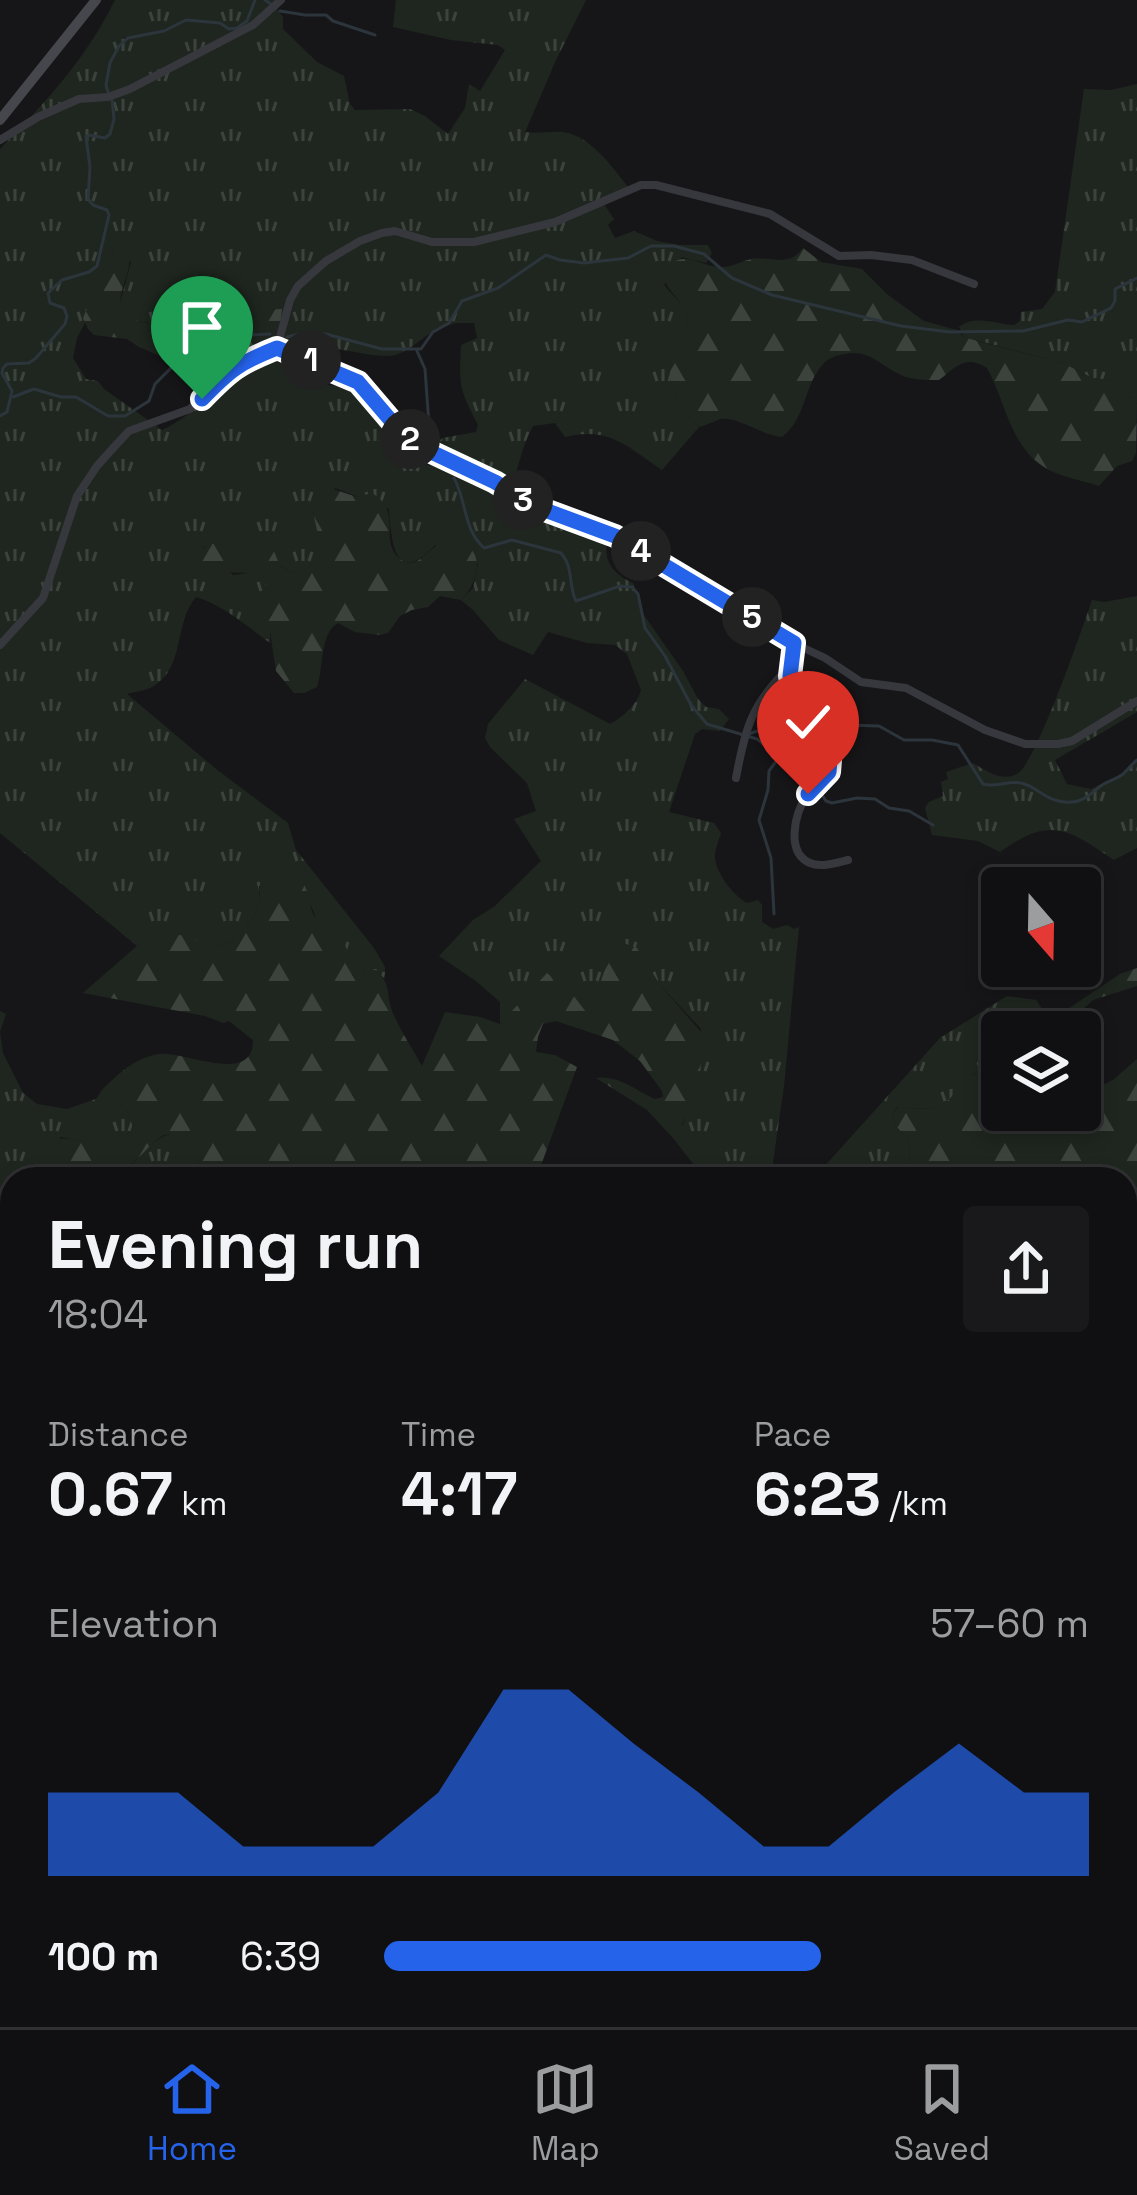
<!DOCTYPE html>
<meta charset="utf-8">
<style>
:root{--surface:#101012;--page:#19191b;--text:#f1f3f6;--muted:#9c9d9f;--line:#303032;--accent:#2563eb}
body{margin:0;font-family:"Space Grotesk",sans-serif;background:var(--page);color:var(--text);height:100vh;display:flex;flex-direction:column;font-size:45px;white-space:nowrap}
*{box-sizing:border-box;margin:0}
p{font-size:39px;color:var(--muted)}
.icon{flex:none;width:66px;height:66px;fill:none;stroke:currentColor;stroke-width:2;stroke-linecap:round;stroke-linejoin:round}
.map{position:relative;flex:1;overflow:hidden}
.details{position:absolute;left:0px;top:1167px;width:1137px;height:861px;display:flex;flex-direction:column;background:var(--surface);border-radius:36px 36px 0 0;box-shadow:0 6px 18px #0003,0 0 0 3px var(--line)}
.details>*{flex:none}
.needle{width:78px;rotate:160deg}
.fabs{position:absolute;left:981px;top:867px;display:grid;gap:24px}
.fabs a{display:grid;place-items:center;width:120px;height:120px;border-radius:12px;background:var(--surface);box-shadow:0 6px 18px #0003,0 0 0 3px var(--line);font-size:60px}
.pin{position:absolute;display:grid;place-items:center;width:102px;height:102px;color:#fff;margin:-123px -51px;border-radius:50% 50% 50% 0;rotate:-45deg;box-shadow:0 0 12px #0007}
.pin .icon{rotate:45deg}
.km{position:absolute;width:60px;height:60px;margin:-30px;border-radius:50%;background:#222;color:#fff;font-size:33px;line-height:60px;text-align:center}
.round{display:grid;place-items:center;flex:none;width:126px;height:126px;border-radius:12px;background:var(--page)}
.head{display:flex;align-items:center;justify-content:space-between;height:204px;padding:0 48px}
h1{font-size:66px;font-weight:700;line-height:90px}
.stats{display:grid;grid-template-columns:repeat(3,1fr);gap:18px;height:204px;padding:12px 48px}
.stats div{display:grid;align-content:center}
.stats b{font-size:60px;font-weight:700}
.stats small{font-size:33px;font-weight:400}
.stats p{font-size:33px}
.chart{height:336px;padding:24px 48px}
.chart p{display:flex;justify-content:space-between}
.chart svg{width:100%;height:216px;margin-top:12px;fill:var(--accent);opacity:.7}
ul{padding:0 48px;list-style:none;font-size:39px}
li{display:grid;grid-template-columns:192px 144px 1fr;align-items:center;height:90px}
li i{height:30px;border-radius:15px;background:var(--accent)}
.dock{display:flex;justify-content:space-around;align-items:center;height:168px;border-top:3px solid var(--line);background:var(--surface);font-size:33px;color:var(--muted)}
.dock a{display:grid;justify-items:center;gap:6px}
.dock .current{color:var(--accent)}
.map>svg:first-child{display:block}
</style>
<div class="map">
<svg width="1137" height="2027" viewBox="0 0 1137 2027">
<defs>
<pattern id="grass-tufts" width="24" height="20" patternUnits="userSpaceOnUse" patternTransform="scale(3)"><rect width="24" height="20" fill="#1e261f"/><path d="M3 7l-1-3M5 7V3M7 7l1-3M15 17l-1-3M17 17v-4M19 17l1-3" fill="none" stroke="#3c433d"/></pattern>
<pattern id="forest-firs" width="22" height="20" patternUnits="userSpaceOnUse" patternTransform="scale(3)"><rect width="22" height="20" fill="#1e261f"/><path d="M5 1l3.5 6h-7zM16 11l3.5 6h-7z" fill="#3c433d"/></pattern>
</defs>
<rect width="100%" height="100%" fill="#161618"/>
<g fill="url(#grass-tufts)" fill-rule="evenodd">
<path d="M115,0H285L277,9L283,17V29L317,62L344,76L350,104L355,110L410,109L425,116L448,134L465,108L469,84L480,91L505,50L498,45L451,40L393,27L396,0H586L556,60L525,132C537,134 551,131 563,132C591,136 612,167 629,188L602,201L614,219L608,225L615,238L634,231L657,241L679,245H708L712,253L706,263L682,257L664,285C671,294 684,304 687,315C691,331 677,346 672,360C663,383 683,412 699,427L662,470C628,447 609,426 565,437L555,423L533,426C521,447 517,474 508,498L607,542C603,563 615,575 633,583L641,611L683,671L698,699L706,707L719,709L729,719L720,731L702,729L695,734L669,812L714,823L721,833C719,840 716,846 715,853C713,871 734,896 747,903L758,900L762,905V922L773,929L787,925L794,929L799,927L784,1086L771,1176L823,1168L940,1038L1007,996L1036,1000L1050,1021L1015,1032H1002V1040L992,1050L984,1070C964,1077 967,1079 955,1095C941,1113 917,1108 897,1107L892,1116L894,1124L910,1141L909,1162L912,1179H705L673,1138L683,1124L701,1029L660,985L636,948L616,941L589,1018L573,995L530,993L500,1024V1002L476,981L439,956L473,920L495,906L541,861L514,819L536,811L527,783L490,747L485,738L488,724L525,679L610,724C623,717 637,705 641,690L627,654L615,645L587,643L548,632L533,655L499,640L473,610L461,600L473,588L478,564L435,545C396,588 391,543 389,509L335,488L313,512L322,548L311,566L296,575L233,538L202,548L233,575L255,572L263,575L266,585L255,611V618L270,632V643C248,627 222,604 196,597C174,622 185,666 155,685C147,691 136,691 127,694L216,769L288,823L296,850L374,948L385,967V979L375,970L368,973L350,958L317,920L299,877L259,886L260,902L253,918L231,943L219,946L156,938L137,946L0,833V149C46,102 86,59 115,0ZM115,246L131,262L120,303L121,310L131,320L154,324L195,315L281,309C246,350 211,408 162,430L104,389L98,381L86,379L73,358L77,338L85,323L84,317ZM455,323H474L477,338L461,345C459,387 459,388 478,425L476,432L442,438L436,446L431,466C395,456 381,416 358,392C347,381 334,388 321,384C310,380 300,368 292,359V354C321,339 355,356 387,356C407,356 420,337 437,330C443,327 449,325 455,323Z"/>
<path d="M1137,84V404L1111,380L1092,378L1063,363L964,337L959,327C974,314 996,324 1014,325L1020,321L1021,312L1042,309L1055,292L1084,89L1111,90Z"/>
<path d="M1137,596V712L1055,760L1067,784L1091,789L1123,773L1137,760V848L1114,860C1067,828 1050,816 1000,852L978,841L932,835L925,808L929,802L943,796L941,782L948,779L946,772L973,763C986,771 1002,782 1017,774C1036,764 1082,629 1092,600L1104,602Z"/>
<path d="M0,1011L6,1014L0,1032L3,1053L23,1093L37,1104L67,1109L96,1099L102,1090L129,1113L133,1128C116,1154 86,1140 60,1137L54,1178L56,1179H12V1217L0,1194Z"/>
<path d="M173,1134C190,1141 196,1158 205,1173L200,1179H73C86,1177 103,1181 115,1176C139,1167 145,1138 173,1134Z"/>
<polygon points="1125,1675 1137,1690 1137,1855 1125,1842"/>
</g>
<g fill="url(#forest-firs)">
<path d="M123,240C138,265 122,277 120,303C131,335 185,325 204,306L257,310L282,309L278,344L249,369L221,376L165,358L139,347L127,339L94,335L88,329L83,318L115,246Z"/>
<path d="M803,248L821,262L862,269L888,295L924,321L957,330L964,337L981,342L1063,363L1092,378L1111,380L1137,404L1136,453L1132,461L1117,466L1099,486C1082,480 1059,477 1044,467C1010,446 1005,400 987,368C965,354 956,367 939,380C926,380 912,380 901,375C878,364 868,347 840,355C835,356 827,359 824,363C803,385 807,418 782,437C761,435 740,417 720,419C718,420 701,427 699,427C682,411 663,383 672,359C678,345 692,328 686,313C680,297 665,290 662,272C688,245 695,268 723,267C732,267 742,261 751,259C772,256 789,268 803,248Z"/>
<path d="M327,487L357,497L372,493C404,512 378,540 399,558C418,575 429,543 446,542C487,540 482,579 461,600L440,596L428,607L412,610L400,616L388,633L380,635L355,632L338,623C319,634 324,667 317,687L304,693H294L276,671L270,632L255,619L254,611L266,585L263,575C238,569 212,581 196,553C218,538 246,532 271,544L280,566L296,575L311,566L321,548L313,512V497Z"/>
<path d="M272,862C291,865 302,876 308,894C311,901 310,908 313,914C318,923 330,925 339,929L350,958L367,972L375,970C393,985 385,994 393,1013C401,1032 412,1048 422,1066L445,1012L480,1017L500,1024L547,973L573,995L589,1016L615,940L637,948L660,985L708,1040L680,1131L673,1138L647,1110L596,1078C617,1074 637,1091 655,1099L663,1097L662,1091L640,1061L613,1040L556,1021L543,1024L538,1037L536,1052L555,1055L577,1067L536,1179H200L205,1172C159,1094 158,1159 109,1178H54C44,1168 39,1156 46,1142C74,1129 113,1160 133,1128L129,1113L102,1090C119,1073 136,1057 160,1054C183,1051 254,1086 253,1040L229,1021L223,1023L205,1016L83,993L137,946L156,938L181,935L219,946L231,943L253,918L260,902V871Z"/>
<polygon points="1137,968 1137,986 1093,1000 1058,1032 1015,1032 1050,1021 1120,974"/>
<path d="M1002,1040V1110H1080V1096L1113,1080L1137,1059V1352L1125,1356V1179H912L909,1162L910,1141L894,1124L892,1116L898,1107C930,1110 947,1112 963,1079L984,1070L992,1050Z"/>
<polygon points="0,1194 12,1217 12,1717 0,1741"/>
<polygon points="1125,1842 1137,1855 1137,2027 267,2027 271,2016 1125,2016"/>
</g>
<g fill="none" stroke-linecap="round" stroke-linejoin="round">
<g stroke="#2c353c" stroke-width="3">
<polyline points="265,0 271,4"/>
<polyline points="280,11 305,15 326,15 333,21 375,35"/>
<polyline points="108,92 106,85 110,63 119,46 128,38 164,31 186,20 220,23 229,29 237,28 247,21 255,0"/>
<polyline points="287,337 308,332 326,334 382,349 421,349 433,332 449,323 462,301 498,288 546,255 560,260 584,263 628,258 651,246 674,246 704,254 732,278 772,295 901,326 950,332 1023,331 1068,320 1082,322 1111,308 1115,301 1115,289 1137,278"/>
<polyline points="417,351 425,369 429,425 438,444 452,457"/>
<polyline points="13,397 34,389 61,397 76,397 108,416 125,416 149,401 155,384 171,368 191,361 227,340 249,335 270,334"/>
<polyline points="0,416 7,412 12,391 2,373 3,368 7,364 29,363 36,358 65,324 67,316 64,308 50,303 48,293 62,280 89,272 97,266 109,215 107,210 93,205 88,199 90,167 86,137 89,135 105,138 110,134 114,119 112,100"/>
<path d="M454,478C467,502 463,529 484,548L512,540L561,553C574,568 568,585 576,601L620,586L632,587L638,594L645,628L665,656L691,705L707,724L757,739L814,783L826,801L832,803L857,798L875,799L889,808L909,811L933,825"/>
<path d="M806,712L826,716L845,725L879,726L904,740H932L958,745L983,784C997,788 1007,780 1021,783C1035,786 1042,796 1055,800C1074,806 1085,800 1098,788C1106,781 1116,780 1123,774C1128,769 1132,764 1137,760"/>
<path d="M746,735C768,726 776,729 797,713"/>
<polyline points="774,914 771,858 759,820 768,790 769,771 777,760"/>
<polyline points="1125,1663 1137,1669"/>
<polyline points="284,2027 289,2016"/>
</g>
<g stroke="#37383d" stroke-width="8">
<polyline points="0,140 38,117 79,99 108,97 130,89 253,25 281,0"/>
<polyline points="277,348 290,300 298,286 326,261 360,241 382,233 395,231 432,242 474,242 555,222 641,185 656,185 770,214 839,256 871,255 912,260 974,284"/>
<path d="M793,643C789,672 790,695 806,721C816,736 826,749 830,766C825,779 815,784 807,795C795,813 785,852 810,863C821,868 836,863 848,860"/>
<polyline points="0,645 43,598 77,496 97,466 115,446 129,431 190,409 231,369 277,348 358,382 399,430 427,450 495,483 534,505 615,536 793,643 825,658 861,682 906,688 985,730 1025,744 1058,744 1072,741 1137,701"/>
<path d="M736,778C745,728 752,703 789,668"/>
<polyline points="202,2027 210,2024 223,2027"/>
</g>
<polyline stroke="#45474d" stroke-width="10" points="0,120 96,0"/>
</g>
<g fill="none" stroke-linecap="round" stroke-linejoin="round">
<g stroke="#fff" stroke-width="24">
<path id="route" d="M202,399C230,370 239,363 277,348L358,382L399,430L427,450L495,482L534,506L615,536L794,643L790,676L796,703L830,760L829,772L808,794"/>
</g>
<use href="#route" stroke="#2563eb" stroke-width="15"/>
</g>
</svg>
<div class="fabs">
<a><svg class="needle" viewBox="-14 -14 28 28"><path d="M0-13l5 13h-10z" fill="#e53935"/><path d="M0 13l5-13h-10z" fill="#9c9d9f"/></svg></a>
<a><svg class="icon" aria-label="layers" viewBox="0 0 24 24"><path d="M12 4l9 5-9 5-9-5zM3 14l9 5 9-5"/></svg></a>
</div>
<div class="pin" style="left:202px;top:399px;background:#1e9e55"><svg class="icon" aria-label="arrive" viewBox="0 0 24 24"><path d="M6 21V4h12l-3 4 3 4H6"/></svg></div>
<div class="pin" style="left:808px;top:794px;background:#d93025"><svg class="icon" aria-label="check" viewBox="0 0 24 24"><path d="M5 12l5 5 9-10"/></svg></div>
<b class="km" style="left:311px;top:360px">1</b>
<b class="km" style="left:410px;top:439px">2</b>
<b class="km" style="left:523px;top:500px">3</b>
<b class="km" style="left:641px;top:551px">4</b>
<b class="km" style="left:752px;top:617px">5</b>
<section class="details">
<div class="head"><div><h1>Evening run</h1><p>18:04</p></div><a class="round"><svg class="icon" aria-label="share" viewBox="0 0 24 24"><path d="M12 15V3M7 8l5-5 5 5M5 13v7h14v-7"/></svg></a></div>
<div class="stats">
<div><p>Distance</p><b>0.67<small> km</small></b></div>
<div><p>Time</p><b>4:17</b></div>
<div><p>Pace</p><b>6:23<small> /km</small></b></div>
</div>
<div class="chart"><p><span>Elevation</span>57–60 m</p>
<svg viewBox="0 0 160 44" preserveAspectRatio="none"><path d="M0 44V27L10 27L20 27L30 38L40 38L50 38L60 27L70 6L80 6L90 17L100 27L110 38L120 38L130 27L140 17L150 27L160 27V44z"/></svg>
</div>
<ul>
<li><b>100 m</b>6:39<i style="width:62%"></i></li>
</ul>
</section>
</div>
<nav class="dock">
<a class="current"><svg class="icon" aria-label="home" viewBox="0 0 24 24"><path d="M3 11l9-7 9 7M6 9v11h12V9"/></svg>Home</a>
<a><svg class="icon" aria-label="map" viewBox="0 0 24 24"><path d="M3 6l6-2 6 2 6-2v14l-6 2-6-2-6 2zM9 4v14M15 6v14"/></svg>Map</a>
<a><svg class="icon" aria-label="saved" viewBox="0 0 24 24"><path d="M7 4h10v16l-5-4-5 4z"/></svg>Saved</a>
</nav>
